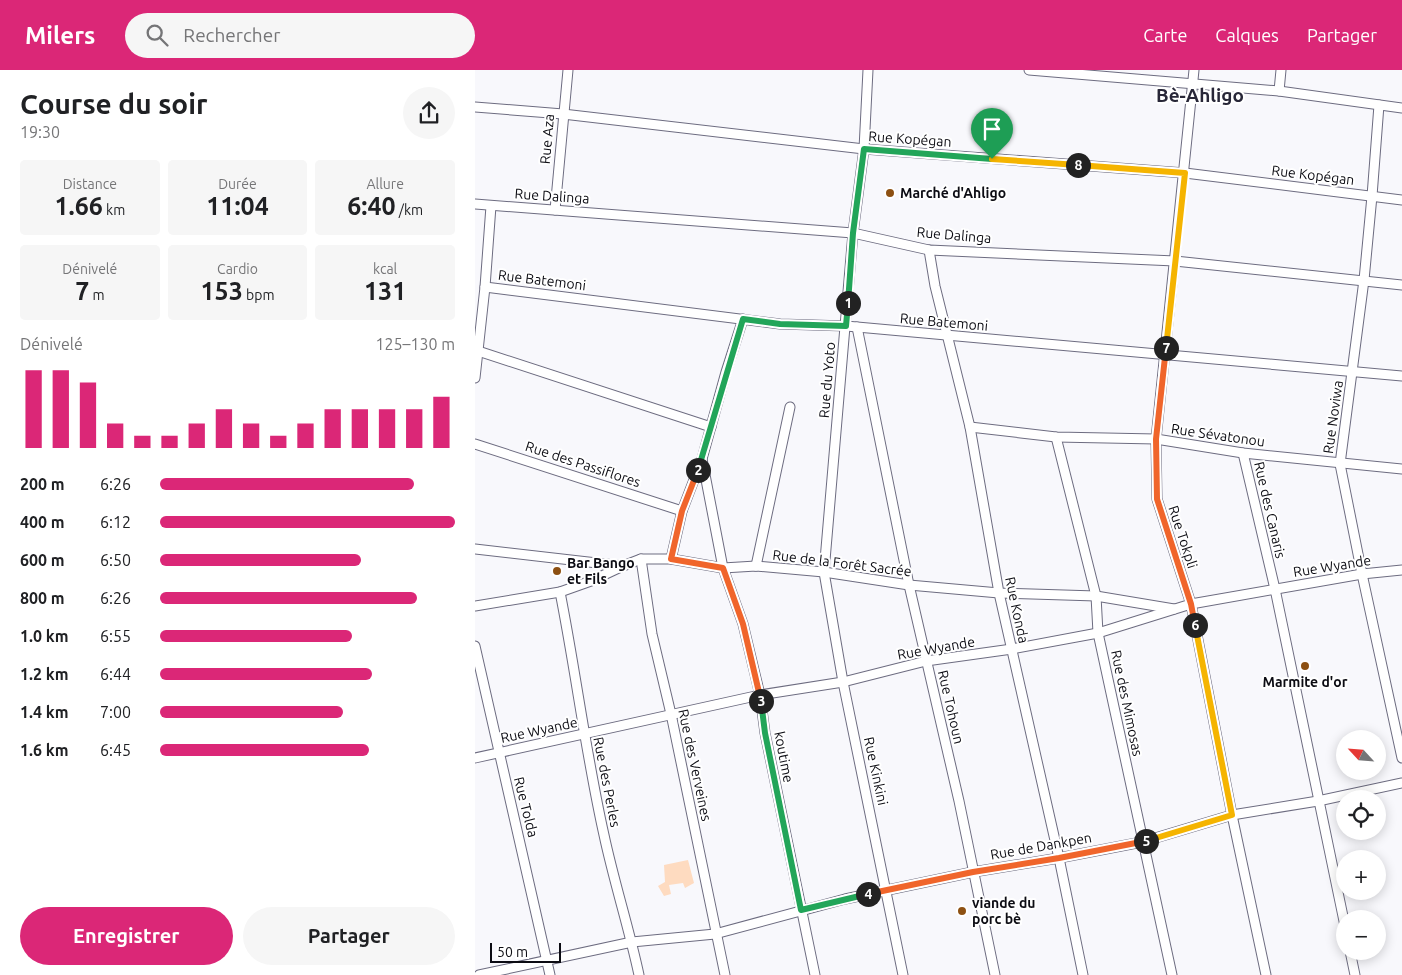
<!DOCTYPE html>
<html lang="fr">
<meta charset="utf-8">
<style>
:root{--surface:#fff;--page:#f6f6f6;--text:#202124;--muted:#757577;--accent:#db2777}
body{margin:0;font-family:Ubuntu,sans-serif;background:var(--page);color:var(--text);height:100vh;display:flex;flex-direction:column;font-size:19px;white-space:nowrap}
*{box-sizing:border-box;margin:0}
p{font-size:16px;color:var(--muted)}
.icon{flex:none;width:28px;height:28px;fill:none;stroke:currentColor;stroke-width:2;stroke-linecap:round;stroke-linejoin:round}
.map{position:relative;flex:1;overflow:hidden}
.sheet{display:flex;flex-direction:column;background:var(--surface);width:475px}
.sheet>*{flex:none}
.needle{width:32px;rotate:296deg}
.fabs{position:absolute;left:861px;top:660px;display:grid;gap:10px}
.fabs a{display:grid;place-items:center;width:50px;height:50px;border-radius:50%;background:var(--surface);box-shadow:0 2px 12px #0003;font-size:25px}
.scale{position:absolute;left:15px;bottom:12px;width:71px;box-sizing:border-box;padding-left:5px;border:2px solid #0c0c13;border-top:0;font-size:14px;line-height:18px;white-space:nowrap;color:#0c0c13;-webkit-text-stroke:4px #fff;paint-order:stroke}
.pin{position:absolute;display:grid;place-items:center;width:42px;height:42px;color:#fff;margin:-51px -21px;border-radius:50% 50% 50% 0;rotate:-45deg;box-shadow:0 0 5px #0007}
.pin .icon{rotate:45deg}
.km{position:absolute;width:25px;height:25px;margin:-12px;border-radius:50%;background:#222;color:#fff;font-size:14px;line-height:25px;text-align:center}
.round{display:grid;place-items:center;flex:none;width:52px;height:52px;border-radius:26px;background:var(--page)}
.headline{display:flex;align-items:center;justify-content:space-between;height:85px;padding:0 20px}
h1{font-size:28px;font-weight:700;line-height:38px}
.metrics{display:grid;grid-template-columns:repeat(3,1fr);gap:8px;height:85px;padding:5px 20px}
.metrics div{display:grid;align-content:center;border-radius:5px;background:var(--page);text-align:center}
.metrics b{font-size:25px;font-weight:700}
.metrics small{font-size:14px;font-weight:400}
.metrics p{font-size:14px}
.chart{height:140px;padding:10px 20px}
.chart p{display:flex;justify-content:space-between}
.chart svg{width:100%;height:90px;margin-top:5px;stroke:var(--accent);stroke-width:6}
.primary-button{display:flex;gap:10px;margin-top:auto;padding:10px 20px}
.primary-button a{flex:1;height:58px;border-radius:30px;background:var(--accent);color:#fff;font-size:20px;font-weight:700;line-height:58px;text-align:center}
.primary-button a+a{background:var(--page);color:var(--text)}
ul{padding:0 20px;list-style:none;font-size:16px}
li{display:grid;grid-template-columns:80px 60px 1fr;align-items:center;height:38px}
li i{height:12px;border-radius:6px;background:var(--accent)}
header{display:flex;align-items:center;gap:30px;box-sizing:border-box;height:70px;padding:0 25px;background:var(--accent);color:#fff}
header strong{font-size:24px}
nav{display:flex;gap:28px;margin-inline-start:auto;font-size:18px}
.search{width:350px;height:45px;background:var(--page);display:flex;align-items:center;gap:12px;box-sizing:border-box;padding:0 18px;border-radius:28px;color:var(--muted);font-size:19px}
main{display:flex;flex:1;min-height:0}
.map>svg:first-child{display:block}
</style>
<header>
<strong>Milers</strong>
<div class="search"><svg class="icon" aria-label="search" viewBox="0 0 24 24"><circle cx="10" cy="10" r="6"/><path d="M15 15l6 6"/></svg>Rechercher</div>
<nav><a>Carte</a><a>Calques</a><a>Partager</a></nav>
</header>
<main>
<section class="sheet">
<div class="headline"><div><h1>Course du soir</h1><p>19:30</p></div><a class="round"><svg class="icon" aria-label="share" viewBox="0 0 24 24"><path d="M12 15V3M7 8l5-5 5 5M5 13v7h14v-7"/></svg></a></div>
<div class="metrics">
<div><p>Distance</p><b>1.66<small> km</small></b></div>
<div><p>Durée</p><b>11:04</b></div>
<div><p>Allure</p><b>6:40<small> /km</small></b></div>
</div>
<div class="metrics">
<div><p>Dénivelé</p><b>7<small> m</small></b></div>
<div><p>Cardio</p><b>153<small> bpm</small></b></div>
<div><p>kcal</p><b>131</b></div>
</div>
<div class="chart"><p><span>Dénivelé</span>125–130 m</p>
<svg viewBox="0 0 160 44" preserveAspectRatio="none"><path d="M5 44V6M15 44V6M25 44V12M35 44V32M45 44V38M55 44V38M65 44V32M75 44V25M85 44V32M95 44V38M105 44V32M115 44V25M125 44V25M135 44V25M145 44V25M155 44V19"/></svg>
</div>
<ul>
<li><b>200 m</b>6:26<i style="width:86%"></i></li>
<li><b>400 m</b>6:12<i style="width:100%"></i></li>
<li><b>600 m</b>6:50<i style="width:68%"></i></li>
<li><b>800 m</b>6:26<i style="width:87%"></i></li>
<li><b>1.0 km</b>6:55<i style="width:65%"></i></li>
<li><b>1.2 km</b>6:44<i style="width:72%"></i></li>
<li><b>1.4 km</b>7:00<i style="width:62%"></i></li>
<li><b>1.6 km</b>6:45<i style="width:71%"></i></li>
</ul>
<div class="primary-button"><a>Enregistrer</a><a>Partager</a></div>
</section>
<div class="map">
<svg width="927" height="905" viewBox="0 0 927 905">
<rect width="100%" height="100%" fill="#f8f8fc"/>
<polygon fill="#fedbc0" points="213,790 219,813 210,818 208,813 194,815 196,824 189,826 183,816 190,812 189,795"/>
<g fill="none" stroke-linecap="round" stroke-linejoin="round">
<g stroke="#6d6c80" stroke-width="11">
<g id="street">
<polyline points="393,0 389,79 378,163 349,502 368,612 428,905"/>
<polyline points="554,0 804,21 927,38"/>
<polyline points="719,0 681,369 682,429 716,534 757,745 791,905"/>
<polyline points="804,21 806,0"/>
<polyline points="904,35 897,126 889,210 865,394 887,504 927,688"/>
<polyline points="0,37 88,44 389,79 710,103 927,130"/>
<polyline points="0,134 378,163 454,180 700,191 927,215"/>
<polyline points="80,140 93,0"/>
<polyline points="454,180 460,216 495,357 524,523 584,788 608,905"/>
<polyline points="10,217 305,254 371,256 927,306"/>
<polyline points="382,257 434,515 484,731 520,905"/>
<polyline points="0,280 236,357"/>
<polyline points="0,308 10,217 16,136"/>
<polyline points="495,357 581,367 681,369 768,383 927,399"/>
<polyline points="581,367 621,526 623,563 697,905"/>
<polyline points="0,374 207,441"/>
<polyline points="768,383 800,519 870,856"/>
<polyline points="227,389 248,498 268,554 285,625 290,663 340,905"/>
<polyline points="0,479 148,496 166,489 196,489 248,498 281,496 349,502 434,515 524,523 621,526 699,539"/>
<polyline points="166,489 177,564 196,644 250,905"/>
<polyline points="196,489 207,441 227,389 251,302 268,249"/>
<polyline points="281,496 315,337"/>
<path d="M85,522C101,603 111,685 129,765C139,812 154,858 164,905"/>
<polyline points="0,536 85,522 116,511 148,496"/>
<polyline points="0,576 75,905"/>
<polyline points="0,688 285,625 368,612 451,591 537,579 623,563 716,534 887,504 927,500"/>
<polyline points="875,881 880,905"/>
<polyline points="4,905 157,872 240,864 370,829 498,802 584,788 667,772 757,745 843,731 927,713"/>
</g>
</g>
<use href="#street" stroke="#fff" stroke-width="9"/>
</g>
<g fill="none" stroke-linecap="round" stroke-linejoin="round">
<g stroke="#fff" stroke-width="10">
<polyline id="split-1" points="373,233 378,163 389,79 517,89"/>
</g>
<g stroke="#fff" stroke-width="10">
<polyline id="split-2" points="223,400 268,249 305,254 371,256 373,233"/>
</g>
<g stroke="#fff" stroke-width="10">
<polyline id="split-3" points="223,400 207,441 196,489 248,498 268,554 286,631"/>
</g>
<g stroke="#fff" stroke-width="10">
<polyline id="split-4" points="286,631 290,663 326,840 393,824"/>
</g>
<g stroke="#fff" stroke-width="10">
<polyline id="split-5" points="393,824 498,802 584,788 671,771"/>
</g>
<g stroke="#fff" stroke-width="10">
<polyline id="split-6" points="671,771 757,745 720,555"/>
</g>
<g stroke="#fff" stroke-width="10">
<polyline id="split-7" points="691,278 681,369 682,429 716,534 720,555"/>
</g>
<g stroke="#fff" stroke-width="10">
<polyline id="split-8" points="603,95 710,103 691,278"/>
</g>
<g stroke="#fff" stroke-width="10">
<polyline id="split-9" points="517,89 603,95"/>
</g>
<use href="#split-1" stroke="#22a559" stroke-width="6"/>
<use href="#split-2" stroke="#22a559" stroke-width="6"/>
<use href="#split-3" stroke="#f0652b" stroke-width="6"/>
<use href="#split-4" stroke="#22a559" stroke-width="6"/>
<use href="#split-5" stroke="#f0652b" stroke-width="6"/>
<use href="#split-6" stroke="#f5b400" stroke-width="6"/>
<use href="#split-7" stroke="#f0652b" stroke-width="6"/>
<use href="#split-8" stroke="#f5b400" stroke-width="6"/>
<use href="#split-9" stroke="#f5b400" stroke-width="6"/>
</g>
<g fill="#8d5012" stroke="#fff" stroke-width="2">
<circle cx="415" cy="123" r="5"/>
<circle cx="82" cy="501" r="5"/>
<circle cx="830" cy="596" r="5"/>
<circle cx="487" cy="841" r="5"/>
</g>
<g text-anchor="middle" stroke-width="4" stroke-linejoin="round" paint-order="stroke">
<g font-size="14" fill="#0c0c13" stroke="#fff">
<text transform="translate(72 69) rotate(-85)" y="5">Rue Aza</text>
<text transform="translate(435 69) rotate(4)" y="5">Rue Kopégan</text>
<text transform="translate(838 105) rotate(7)" y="5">Rue Kopégan</text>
<text transform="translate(77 126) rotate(4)" y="5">Rue Dalinga</text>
<text transform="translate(479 165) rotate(5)" y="5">Rue Dalinga</text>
<text transform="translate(67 210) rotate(7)" y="5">Rue Batemoni</text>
<text transform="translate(469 252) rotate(5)" y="5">Rue Batemoni</text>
<text transform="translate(352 310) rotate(-85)" y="5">Rue du Yoto</text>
<text transform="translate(858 347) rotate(-82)" y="5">Rue Noviwa</text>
<text transform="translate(743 365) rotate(8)" y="5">Rue Sévatonou</text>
<text transform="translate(108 394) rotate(18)" y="5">Rue des Passiflores</text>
<text transform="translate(795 440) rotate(77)" y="5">Rue des Canaris</text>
<text transform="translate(708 467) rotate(72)" y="5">Rue Tokpli</text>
<text transform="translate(367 493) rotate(7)" y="5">Rue de la Forêt Sacrée</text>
<text transform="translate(857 496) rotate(-9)" y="5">Rue Wyande</text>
<text transform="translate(542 540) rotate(78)" y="5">Rue Konda</text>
<text transform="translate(461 578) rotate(-10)" y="5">Rue Wyande</text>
<text transform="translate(652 633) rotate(78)" y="5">Rue des Mimosas</text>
<text transform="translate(476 637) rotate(77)" y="5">Rue Tohoun</text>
<text transform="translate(64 660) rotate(-12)" y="5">Rue Wyande</text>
<text transform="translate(309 687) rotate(79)" y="5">koutime</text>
<text transform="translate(220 695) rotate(78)" y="5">Rue des Verveines</text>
<text transform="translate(401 701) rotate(78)" y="5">Rue Kinkini</text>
<text transform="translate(132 712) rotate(79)" y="5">Rue des Perles</text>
<text transform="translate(51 737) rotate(76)" y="5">Rue Tolda</text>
<text transform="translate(566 776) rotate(-10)" y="5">Rue de Dankpen</text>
</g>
<g font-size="14" font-weight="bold" fill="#0c0c13" stroke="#fff" text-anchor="start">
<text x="425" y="128">Marché d'Ahligo</text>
<text x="92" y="498">Bar Bango<tspan x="92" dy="16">et Fils</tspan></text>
<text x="830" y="617" text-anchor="middle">Marmite d'or</text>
<text x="497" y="838">viande du<tspan x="497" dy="16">porc bè</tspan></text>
</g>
<g font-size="19" font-weight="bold" fill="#282738" stroke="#fff">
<text x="725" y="32">Bè-Ahligo</text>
</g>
</g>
</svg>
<div class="fabs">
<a><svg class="needle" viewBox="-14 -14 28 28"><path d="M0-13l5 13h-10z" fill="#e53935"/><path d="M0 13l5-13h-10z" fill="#757577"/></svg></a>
<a><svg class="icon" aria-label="locate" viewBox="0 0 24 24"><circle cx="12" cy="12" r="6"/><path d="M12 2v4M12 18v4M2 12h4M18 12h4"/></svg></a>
<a>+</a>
<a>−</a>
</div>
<div class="scale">50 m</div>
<div class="pin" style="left:517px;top:89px;background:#1e9e55"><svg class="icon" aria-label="arrive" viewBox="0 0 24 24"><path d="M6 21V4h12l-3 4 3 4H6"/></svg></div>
<b class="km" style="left:373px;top:233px">1</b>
<b class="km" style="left:223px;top:400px">2</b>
<b class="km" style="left:286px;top:631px">3</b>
<b class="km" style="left:393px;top:824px">4</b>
<b class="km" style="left:671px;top:771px">5</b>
<b class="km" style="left:720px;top:555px">6</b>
<b class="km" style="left:691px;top:278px">7</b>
<b class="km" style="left:603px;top:95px">8</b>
</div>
</main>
